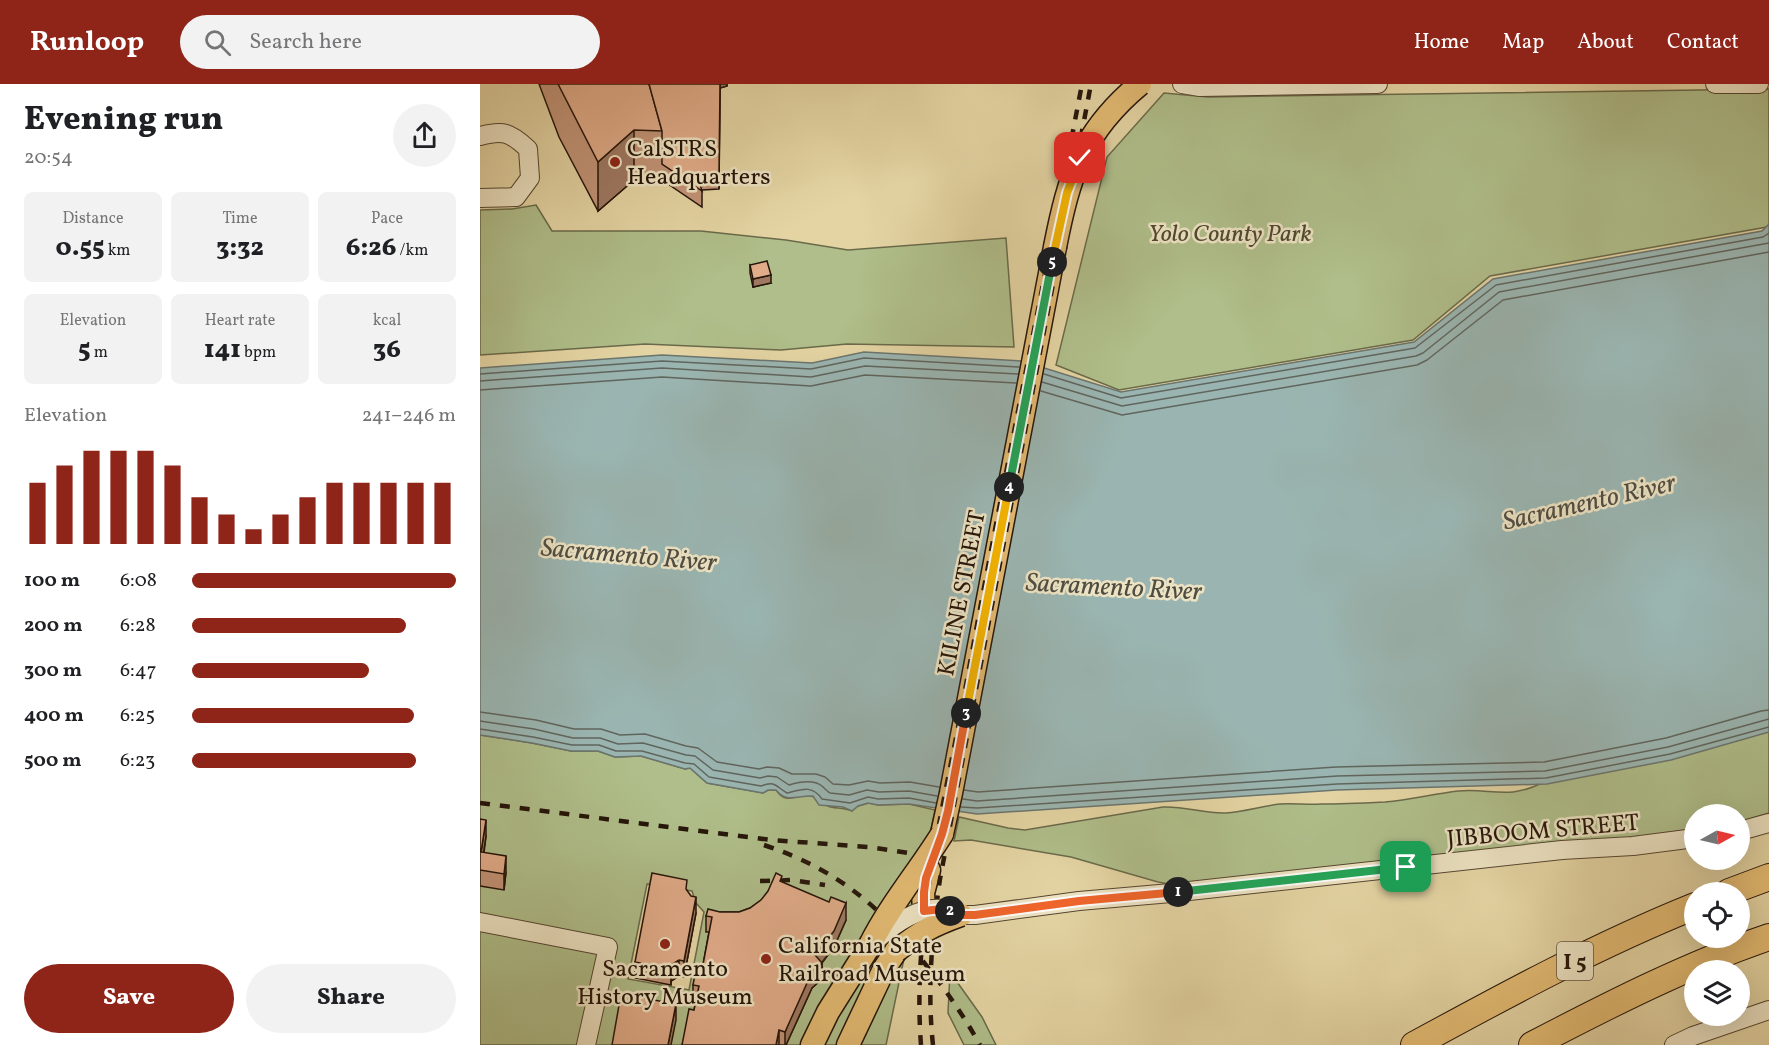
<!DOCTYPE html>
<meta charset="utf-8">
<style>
:root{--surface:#fff;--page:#f2f2f2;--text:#202124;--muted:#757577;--accent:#8f2418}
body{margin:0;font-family:Vollkorn,serif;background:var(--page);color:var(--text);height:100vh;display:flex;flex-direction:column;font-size:22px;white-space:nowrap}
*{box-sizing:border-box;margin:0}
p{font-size:20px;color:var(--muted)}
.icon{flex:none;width:33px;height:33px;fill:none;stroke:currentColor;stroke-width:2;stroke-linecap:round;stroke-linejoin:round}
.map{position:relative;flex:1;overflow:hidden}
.details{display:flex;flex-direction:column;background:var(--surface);width:480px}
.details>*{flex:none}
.needle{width:39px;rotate:82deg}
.fabs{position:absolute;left:1204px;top:720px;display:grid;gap:12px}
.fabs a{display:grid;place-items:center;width:66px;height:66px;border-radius:50%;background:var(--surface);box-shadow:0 6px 24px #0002;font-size:30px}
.pin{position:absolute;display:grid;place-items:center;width:51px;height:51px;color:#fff;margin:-26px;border-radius:12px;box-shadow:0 3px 9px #0006}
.km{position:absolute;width:30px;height:30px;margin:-15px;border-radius:50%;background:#222;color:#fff;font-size:16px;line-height:30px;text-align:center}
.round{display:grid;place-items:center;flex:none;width:63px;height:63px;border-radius:32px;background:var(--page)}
.overview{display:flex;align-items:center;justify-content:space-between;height:102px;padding:0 24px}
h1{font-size:33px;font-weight:800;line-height:45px}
.metrics{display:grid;grid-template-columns:repeat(3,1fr);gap:9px;height:102px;padding:6px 24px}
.metrics div{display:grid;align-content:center;border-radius:9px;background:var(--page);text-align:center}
.metrics b{font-size:26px;font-weight:800}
.metrics small{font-size:16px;font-weight:400}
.metrics p{font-size:16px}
.chart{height:168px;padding:12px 24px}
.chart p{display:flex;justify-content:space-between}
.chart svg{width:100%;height:108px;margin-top:6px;stroke:var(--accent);stroke-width:6}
.primary-button{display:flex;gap:12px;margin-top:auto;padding:12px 24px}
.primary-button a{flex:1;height:69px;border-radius:36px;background:var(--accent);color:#fff;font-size:24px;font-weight:800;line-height:69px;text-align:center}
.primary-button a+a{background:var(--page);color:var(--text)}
ul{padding:0 24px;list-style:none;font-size:20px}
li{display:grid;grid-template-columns:96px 72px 1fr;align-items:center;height:45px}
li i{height:15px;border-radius:8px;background:var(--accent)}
header{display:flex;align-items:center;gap:36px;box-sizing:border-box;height:84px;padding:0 30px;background:var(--accent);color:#fff}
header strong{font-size:28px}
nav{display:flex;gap:33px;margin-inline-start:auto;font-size:21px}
.search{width:420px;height:54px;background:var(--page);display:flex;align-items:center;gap:15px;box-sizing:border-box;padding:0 21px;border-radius:33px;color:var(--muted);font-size:22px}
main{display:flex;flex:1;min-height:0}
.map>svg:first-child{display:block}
</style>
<header>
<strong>Runloop</strong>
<div class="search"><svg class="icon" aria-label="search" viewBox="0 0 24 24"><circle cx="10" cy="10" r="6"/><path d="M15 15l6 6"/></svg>Search here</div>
<nav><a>Home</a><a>Map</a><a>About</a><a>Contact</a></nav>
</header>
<main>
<section class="details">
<div class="overview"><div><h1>Evening run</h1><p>20:54</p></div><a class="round"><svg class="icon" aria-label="share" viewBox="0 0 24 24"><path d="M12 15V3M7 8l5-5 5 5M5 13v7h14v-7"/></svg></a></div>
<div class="metrics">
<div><p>Distance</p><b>0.55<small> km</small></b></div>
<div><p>Time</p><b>3:32</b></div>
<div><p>Pace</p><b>6:26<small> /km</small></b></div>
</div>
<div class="metrics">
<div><p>Elevation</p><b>5<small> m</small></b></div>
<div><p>Heart rate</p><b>141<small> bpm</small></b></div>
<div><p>kcal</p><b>36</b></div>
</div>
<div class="chart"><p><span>Elevation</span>241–246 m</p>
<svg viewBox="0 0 160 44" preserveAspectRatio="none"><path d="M5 44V19M15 44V12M25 44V6M35 44V6M45 44V6M55 44V12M65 44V25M75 44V32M85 44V38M95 44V32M105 44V25M115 44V19M125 44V19M135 44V19M145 44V19M155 44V19"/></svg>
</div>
<ul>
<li><b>100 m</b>6:08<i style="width:100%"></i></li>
<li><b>200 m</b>6:28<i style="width:81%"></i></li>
<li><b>300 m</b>6:47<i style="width:67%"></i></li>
<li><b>400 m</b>6:25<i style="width:84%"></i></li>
<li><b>500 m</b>6:23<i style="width:85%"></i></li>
</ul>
<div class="primary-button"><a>Save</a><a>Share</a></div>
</section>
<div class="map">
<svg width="1289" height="961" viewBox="0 0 1289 961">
<rect width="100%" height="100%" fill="#e4d4a3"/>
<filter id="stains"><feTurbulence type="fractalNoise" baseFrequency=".00333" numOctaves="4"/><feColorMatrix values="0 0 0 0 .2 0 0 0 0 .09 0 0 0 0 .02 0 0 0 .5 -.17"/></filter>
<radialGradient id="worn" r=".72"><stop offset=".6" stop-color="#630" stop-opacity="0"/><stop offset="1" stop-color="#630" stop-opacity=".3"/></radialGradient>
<g fill="#afbe8a" stroke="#6a6a4a" stroke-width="1.5" fill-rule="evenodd">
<polygon points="1289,5 1289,141 1287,143 1010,192 933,256 639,306 576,281 627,73 684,9 728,13"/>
<polygon points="56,121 72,147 221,147 306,156 368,166 526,154 534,263 367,260 301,266 165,260 0,271 0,126 32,125"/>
<path d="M1289,644V729L1260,738V730H1215V746L1198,748L705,803L678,798L591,773L491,756L474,757L479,733L528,744L545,746L683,723C705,722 725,730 746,729C764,728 782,722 800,720C814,719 828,721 841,720C863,720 884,719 905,718C930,716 953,710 978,707C1011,704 1028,716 1062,699Z"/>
<path d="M0,651L52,659L91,667H118L135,673L161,672L205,685L210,684L227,699L283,709L288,706H296C308,723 315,708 331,712C337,713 342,720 348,722C354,725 363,723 372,727L378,722L389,719L398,721L429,720L455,726L406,961H0ZM167,800L212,807L216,819L224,828L209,906L148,895Z"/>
<polygon points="470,888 502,933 516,961 484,961 468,929"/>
</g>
<path fill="#9ab5b1" stroke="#6b756e" stroke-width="1.5" d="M1289,140V648L1191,676L1067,700L857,706L497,730L429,720L398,721L388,719L378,722L372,727L363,723L339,721L333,712C317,711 307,720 296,706H288L283,709L227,699L210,684L205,685L161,672L135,673L118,667H91L52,659L0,651V284L182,271L332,279L384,268L542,277L641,308L934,258L1013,195L1282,147Z"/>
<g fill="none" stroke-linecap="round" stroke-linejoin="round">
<g stroke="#60655e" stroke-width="1.5">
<polyline points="0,290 182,277 331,285 384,274 539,283"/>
<polyline points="564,290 641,314 935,264 1016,201 1283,153 1289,149"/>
<polyline points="0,297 182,284 331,293 385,282 538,290"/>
<polyline points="562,298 642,322 936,272 943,269 1019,208 1289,159"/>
<polyline points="0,306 182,293 331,302 385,291 536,299"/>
<polyline points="561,307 642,331 937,281 947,276 1023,216 1289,168"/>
<polyline points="0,628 56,636 94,645 121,645 140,651 165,650 206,662 218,664 237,678 279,685 287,683 299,684 312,690 336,690 345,693 353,700 369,701 388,697 400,699 430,698 459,703"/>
<path d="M0,637L54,645L93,654H120L138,660L163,659L206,671L215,672L233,686L280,694L288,692L297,693L309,701C319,698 333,695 342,702C344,704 347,707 350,709L369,711L387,706L399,708L429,707L457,712"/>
<path d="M0,645L53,653L92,661H119L136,667H162L205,679L214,680L229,693L281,702C296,696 296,703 307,709C323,705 332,701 342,715L370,719L388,713L398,715L429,714L456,719"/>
<polyline points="484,706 498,708 856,683 1064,678 1186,654 1281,627 1289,626"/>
<polyline points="483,715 497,717 857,692 1065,687 1188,663 1289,635"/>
<polyline points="481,723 497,724 857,700 1066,694 1190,670 1289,643"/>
</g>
<g stroke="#554530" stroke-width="20">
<g id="minor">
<polyline points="702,0 720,3 898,0"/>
<polyline points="1235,0 1279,0"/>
<path d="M0,52C23,46 30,48 48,65L50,94L36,113L0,114"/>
<polyline points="1260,747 1289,739"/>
<polyline points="481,831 495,831 599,817 691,809 1082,766 1153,762 1215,754"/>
<polyline points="0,838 128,863 106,961"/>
<polyline points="1194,961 1213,952 1289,926"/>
</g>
</g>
<g stroke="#25150a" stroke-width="25">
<g id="major">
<polyline points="462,750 471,709 575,163"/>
<polyline points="444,827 443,809 449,786"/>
<polyline points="332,961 348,928 390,861"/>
<polyline points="368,961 404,885 416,867"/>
</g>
</g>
<g stroke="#25150a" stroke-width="28">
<g id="highway">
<polyline points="1249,808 1289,793"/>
<path d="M934,961C1026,911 1118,861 1215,822"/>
<path d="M1052,961C1129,921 1207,881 1289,853"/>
</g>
</g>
<use href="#minor" stroke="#ede3c3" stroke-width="18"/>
<use href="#major" stroke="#e2ba72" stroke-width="22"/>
<use href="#highway" stroke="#e2ba72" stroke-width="26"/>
<g stroke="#25150a" stroke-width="4.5" stroke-dasharray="10 10" stroke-linecap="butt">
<polyline points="0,719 291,756 389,763 435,770"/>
<path d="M284,761C358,786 402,823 449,885C468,909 485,934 500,961"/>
<polyline points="280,797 312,796 345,801"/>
<path d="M441,961C432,844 463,726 484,612C521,407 563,204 602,0"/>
<path d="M453,961C447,906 452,850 460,795L611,0"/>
</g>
<g stroke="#554530" stroke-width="20" stroke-linecap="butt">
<path id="minor-bridge" d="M396,856C414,840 438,822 463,825C469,826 475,829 481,831"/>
</g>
<g stroke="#25150a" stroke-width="25" stroke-linecap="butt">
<g id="major-bridge">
<path d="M575,163C589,92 602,48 660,0"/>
<path d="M390,861C410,821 439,787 462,750"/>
<path d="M416,867C440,848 453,841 481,831"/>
</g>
</g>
<use href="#minor-bridge" stroke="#ede3c3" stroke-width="18"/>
<use href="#major-bridge" stroke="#e2ba72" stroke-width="22"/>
</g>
<g fill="#c29477" stroke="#25150a" stroke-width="1.5">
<polygon points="59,0 247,0 247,2 240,4 239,105 222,106 222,123 182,96 154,96 118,127 79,53"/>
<polygon points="270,181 291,199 273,203 270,189"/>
<polygon points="0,735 6,752 4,769 26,788 24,806 0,802"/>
<polygon points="302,798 366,836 354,863 342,879 342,895 332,904 306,961 202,961 214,926 216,917 213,917 213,901 222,886 229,848 226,848 226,832 240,828 259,828 270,824 281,816"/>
<polygon points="207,807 216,829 204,893 199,892 191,897 191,901 155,894 155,878"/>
</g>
<g fill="#9e7861" stroke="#25150a" stroke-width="1.5">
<polygon points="240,0 247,0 247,2 240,4 239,105"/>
<polygon points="154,46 154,96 118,127 118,78"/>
<polygon points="291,191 291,199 273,203 273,195"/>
<polygon points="6,736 6,752 1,785 1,768"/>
<polygon points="26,772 26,788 24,806 24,790"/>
<polygon points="216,813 216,829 204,893 204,877"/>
<polygon points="366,819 366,836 354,863 339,882 342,879 342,895 332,904 306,961 305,961 305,948 335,871"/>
<polygon points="199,876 199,892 191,897 191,901 191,881"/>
<polygon points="196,920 196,936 191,961 188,961"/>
<polygon points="299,946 299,961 296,961"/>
</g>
<g fill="#e1ac8a" stroke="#25150a" stroke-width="1.5">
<polygon points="78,0 169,0 182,47 154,46 118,78"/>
<polygon points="169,0 240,0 239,89 217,90 222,107 182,80 182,47"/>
<polygon points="287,177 291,191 273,195 270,181"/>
<polygon points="0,735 6,736 1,768 26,772 24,790 0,786"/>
<polygon points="172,789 207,796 206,805 211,812 216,813 204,877 199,876 191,881 191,885 155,878"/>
<polygon points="296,789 302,792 300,797 349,818 351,813 366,819 354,847 335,871 342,879 332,888 305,948 299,946 296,961 202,961 209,925 214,926 219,902 213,901 216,885 222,886 232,833 226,832 228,825 240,828 259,828 270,824 281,816 288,807"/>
<polygon points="141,910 196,920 188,961 132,961"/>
</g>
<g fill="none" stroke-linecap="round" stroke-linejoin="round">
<g stroke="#fff" stroke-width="12">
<polyline id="split-1" points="698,808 926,783"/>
</g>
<g stroke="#fff" stroke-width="12">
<polyline id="split-2" points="470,827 481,831 495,831 599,817 698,808"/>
</g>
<g stroke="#fff" stroke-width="12">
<polyline id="split-3" points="470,827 462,825 444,827 444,808 446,794 462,750 468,727 486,629"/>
</g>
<g stroke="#fff" stroke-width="12">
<polyline id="split-4" points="486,629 529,403"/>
</g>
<g stroke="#fff" stroke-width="12">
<polyline id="split-5" points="529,403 572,178"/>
</g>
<g stroke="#fff" stroke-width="12">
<polyline id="split-6" points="572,178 587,109 600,74"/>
</g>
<use href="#split-1" stroke="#22a559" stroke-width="8"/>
<use href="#split-2" stroke="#f0652b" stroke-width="8"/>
<use href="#split-3" stroke="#f0652b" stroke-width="8"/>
<use href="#split-4" stroke="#f5b400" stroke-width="8"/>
<use href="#split-5" stroke="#22a559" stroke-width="8"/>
<use href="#split-6" stroke="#f5b400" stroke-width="8"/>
</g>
<g fill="#8f2418" stroke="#ede3c3" stroke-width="2">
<circle cx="135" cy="78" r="6"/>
<circle cx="185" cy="860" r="6"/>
<circle cx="286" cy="875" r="6"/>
</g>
<g text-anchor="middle" stroke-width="5" stroke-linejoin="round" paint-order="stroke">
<rect fill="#ede3c3" stroke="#615342" stroke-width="1.5" x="1077" y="858" width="36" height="38" rx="4.5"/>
<g font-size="22" font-weight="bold" fill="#25150a">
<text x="1095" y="885">I 5</text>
</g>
<g font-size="24" fill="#25150a" stroke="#ede3c3" text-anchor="start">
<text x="147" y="72">CalSTRS<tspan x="147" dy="28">Headquarters</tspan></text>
<text x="298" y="869">California State<tspan x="298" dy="28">Railroad Museum</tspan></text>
<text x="185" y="892" text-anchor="middle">Sacramento<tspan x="185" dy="28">History Museum</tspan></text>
</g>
<g font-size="24" font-style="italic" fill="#4e4830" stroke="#ede3c3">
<text x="750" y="157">Yolo County Park</text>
</g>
<g font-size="24" fill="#25150a" stroke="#ede3c3">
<text transform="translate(481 509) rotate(-79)" y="8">KILINE STREET</text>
<text transform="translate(1063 746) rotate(-5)" y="8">JIBBOOM STREET</text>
</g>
<g font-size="26" font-style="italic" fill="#4e4d44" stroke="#ede3c3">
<text transform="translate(1109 417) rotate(-13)" y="9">Sacramento River</text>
<text transform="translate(149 470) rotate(5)" y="9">Sacramento River</text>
<text transform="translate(634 502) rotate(3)" y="9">Sacramento River</text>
</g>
</g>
<rect width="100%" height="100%" filter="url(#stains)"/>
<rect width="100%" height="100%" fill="url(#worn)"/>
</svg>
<div class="fabs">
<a><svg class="needle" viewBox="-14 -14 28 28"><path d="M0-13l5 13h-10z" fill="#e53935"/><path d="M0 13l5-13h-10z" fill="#757577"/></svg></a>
<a><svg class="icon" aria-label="locate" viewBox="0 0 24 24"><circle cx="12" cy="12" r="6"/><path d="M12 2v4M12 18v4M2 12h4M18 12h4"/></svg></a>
<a><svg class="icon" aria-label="layers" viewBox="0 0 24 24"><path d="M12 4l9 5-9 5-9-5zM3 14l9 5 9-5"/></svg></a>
</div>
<div class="pin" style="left:926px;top:783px;background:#1e9e55"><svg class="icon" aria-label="arrive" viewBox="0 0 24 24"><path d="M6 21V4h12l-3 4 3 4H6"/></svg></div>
<div class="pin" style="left:600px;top:74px;background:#d93025"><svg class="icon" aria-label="check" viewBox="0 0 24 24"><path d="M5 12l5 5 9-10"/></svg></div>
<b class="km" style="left:698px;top:808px">1</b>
<b class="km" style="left:470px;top:827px">2</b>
<b class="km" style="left:486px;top:629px">3</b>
<b class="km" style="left:529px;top:403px">4</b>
<b class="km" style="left:572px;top:178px">5</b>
</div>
</main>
